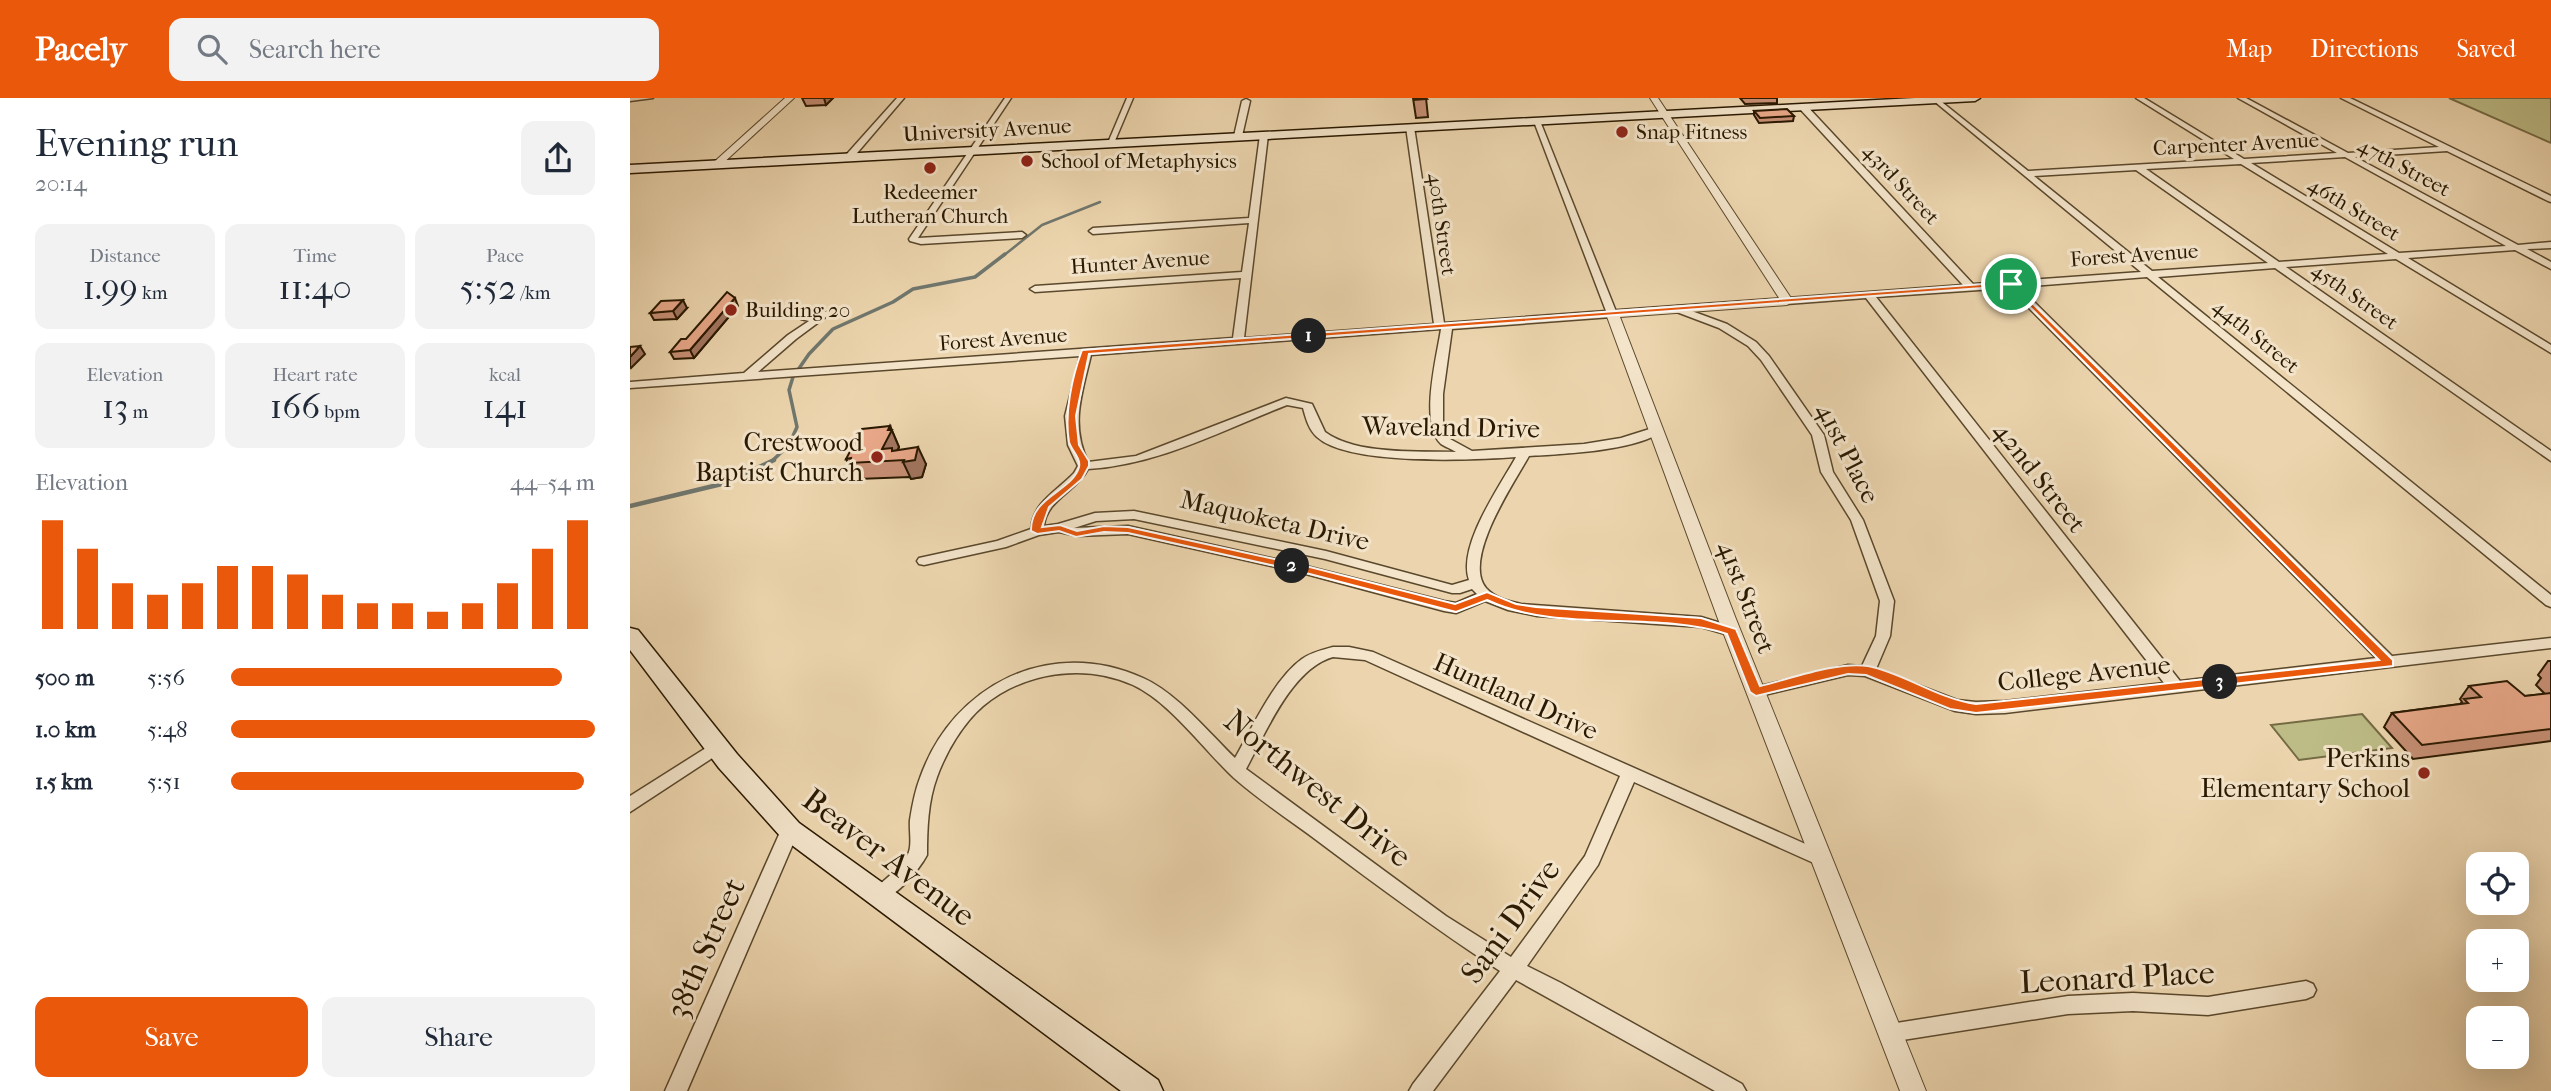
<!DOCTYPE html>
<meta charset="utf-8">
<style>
:root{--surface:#fff;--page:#f2f2f3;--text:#1f2937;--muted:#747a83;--accent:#ea580c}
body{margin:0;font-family:"IM FELL French Canon",serif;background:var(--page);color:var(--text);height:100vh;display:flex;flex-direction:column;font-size:26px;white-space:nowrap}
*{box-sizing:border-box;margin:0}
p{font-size:23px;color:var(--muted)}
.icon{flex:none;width:38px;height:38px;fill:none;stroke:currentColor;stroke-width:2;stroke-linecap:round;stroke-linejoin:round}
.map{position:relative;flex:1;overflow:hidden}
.details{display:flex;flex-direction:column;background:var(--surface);width:630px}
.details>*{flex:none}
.fabs{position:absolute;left:1836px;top:754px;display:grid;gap:14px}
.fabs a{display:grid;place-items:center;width:63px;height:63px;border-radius:14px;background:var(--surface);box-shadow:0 7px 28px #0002;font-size:35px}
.pin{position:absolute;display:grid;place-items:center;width:60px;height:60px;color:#fff;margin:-30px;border:4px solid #fff;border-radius:50%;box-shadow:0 2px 7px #0007}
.km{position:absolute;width:35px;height:35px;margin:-18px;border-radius:50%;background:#222;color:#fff;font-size:19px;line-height:35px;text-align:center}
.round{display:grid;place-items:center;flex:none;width:74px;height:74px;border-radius:14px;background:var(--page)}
.summary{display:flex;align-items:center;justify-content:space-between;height:119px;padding:0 35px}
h1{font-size:38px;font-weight:600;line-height:52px}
.metrics{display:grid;grid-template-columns:repeat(3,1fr);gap:10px;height:119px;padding:7px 35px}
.metrics div{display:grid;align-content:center;border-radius:14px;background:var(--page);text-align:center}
.metrics b{font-size:35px;font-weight:600}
.metrics small{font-size:19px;font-weight:400}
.metrics p{font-size:19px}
.chart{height:196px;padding:14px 35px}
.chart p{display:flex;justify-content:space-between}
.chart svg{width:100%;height:126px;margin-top:7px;stroke:var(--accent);stroke-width:6}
.button{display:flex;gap:14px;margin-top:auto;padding:14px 35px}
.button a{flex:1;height:80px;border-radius:14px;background:var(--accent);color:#fff;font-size:28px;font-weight:600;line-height:80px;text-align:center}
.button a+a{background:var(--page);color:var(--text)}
ul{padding:0 35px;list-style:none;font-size:23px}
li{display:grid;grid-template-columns:112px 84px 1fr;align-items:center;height:52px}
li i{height:18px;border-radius:9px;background:var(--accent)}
header{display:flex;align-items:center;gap:42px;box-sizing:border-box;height:98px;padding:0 35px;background:var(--accent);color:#fff}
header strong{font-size:33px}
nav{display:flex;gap:38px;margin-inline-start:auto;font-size:24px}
.search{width:490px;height:63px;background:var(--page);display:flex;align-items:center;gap:18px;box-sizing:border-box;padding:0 24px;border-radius:14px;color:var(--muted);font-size:26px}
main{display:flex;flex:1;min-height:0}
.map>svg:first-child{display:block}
</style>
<header>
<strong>Pacely</strong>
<div class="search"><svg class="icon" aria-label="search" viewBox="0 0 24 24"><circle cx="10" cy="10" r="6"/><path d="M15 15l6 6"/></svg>Search here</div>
<nav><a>Map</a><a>Directions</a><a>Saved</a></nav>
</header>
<main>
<section class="details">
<div class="summary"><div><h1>Evening run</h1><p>20:14</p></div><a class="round"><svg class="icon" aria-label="share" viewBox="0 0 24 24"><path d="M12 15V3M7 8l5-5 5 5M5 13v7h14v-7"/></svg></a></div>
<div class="metrics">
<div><p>Distance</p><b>1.99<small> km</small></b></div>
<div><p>Time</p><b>11:40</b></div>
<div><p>Pace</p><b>5:52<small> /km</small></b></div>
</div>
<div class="metrics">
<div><p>Elevation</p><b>13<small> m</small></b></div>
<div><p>Heart rate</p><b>166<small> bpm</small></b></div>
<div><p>kcal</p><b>141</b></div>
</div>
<div class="chart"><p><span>Elevation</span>44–54 m</p>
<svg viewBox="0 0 160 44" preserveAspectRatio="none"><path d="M5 44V6M15 44V16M25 44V28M35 44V32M45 44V28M55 44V22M65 44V22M75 44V25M85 44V32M95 44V35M105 44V35M115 44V38M125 44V35M135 44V28M145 44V16M155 44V6"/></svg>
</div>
<ul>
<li><b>500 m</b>5:56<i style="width:91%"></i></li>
<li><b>1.0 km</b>5:48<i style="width:100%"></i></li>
<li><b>1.5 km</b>5:51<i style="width:97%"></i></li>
</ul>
<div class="button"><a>Save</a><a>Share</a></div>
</section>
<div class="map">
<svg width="1921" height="993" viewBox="0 0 1921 993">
<rect width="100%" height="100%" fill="#ecd5ae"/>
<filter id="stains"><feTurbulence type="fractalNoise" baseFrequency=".00286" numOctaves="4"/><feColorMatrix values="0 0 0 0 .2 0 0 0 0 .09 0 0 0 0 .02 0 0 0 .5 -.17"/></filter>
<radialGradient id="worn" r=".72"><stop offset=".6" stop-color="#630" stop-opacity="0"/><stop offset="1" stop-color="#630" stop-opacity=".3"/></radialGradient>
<g fill="#bdbc86" stroke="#746a44" stroke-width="2">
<polygon points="1819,0 1921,0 1921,45"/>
<polygon points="1732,616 1762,650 1669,662 1641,627"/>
</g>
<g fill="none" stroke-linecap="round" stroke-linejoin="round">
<polyline stroke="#70776e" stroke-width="2.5" points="373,158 412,127 470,104"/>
<polyline stroke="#70776e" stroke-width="3.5" points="141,364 159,347 167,329 159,292 163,279 179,256 203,231 263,204 283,191 345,179 375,156"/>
<polyline stroke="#70776e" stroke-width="4.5" points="0,408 96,385 144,362"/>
<g stroke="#5a482c" stroke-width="3">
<g id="minor">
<polygon points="0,0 23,0 0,3"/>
<polygon points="267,0 274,0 222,61 216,61 216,57"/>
<polygon points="375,0 381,0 288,140 392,134 396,137 392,140 291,146 280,143 279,141"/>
<polygon points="497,0 503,0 484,45 477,47"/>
<path d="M1506,0H1514L1614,61L1707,55L1608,0H1616L1718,55L1809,49L1711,0H1720L1921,98V104L1918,103L1817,53L1725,59L1888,147L1921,144V150L1897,151L1921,164V171L1885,152L1778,160L1921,247V255L1766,161L1656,169L1921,353V363L1645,170L1528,179L1921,497V509L1916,507L1517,179L1389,189L1762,558L1921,540V550L1375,615L1346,616L1325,613L1235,578L1218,577L1126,599L1121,598L1118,594L1121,590L1126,589L1218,567L1232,568L1246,538L1250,503L1221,422L1191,374L1182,337L1131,262L1118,248L1089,230L1044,213V209L1048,208L1097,226L1126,244L1139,258L1194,337L1203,374L1233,422L1264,503L1260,538L1246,571L1327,602L1346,604L1375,603L1534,585L1236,200L1157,206L1152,203L1157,200L1333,187L1170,11V7H1176L1343,186L1511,174L1304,3V1H1308L1398,73L1604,61ZM1715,59L1876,148L1769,155L1621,65ZM1611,66L1758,156L1649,164L1516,71ZM1506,72L1638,165L1522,173L1404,78ZM1379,190L1746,560L1550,583L1246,199Z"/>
<polygon points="616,1 620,3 612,38 608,40 604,38 612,3"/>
<path d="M903,21L910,23L987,216L982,219L822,231L813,296V326L820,341L842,353L954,346L991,340L1026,329L1032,333C1007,353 931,356 899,358C884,385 832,461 856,490C865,500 878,503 891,506L1071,519L1107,530L1109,533L1107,536L1102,538L1071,529L907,518L878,512L855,503L826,515L814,513L672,475L498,436L447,438L429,434L409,437L376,449L294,467L289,466L287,463L289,460L367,443L401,431C403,404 427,393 444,375L448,368L438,347L435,318L450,258L0,290V284L114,275L158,237L179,223L171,221V217L185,211L201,215L166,241L128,274L603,240L611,180L405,194L400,191L405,188L612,174L619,125L463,136L459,133L463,130L619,120L630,37L634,35L638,37L614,240L804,226L776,29L780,27L784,29L814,225L976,213ZM811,231C807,258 789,326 811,346C815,349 822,351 826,354C789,353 726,357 695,334L682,306L656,300L506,358L458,364C440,326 452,296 461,257ZM657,307L673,310C676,321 679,332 687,339C718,368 844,362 886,359C870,388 827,448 839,482L822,487L696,453L504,413L465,415L428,426L414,428C416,402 447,393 458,371C528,367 593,332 657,307ZM504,421L695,461L822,495H830L842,491L847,496L826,505L814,503L672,467L498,428L444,430L466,423Z"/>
<path d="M703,549H719L743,554L1198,756L1201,761L1198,766L1192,768L1186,766L1004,684L968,767L897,868L931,885L1112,986L1116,993H1085L886,882L803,993H779L783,986L870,873C807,832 749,789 689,744C661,723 630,703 604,680C573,651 541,605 503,587C455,565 394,574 353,608C333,625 316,654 307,679C298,703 297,731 297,757C289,772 260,808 243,802L240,797L243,792C254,782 269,772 277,758C283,749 279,733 280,722C282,709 285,693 290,680C323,586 421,538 513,580C547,595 579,635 605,660C622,630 644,581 672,561C682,554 692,552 703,549ZM703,559L735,562L990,678L955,758L881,859L816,818L616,671C635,636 662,570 703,559Z"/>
<polygon points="87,643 93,645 95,649 93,653 0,714 0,698"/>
<polygon points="160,725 166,727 169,732 57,993 35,993 151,732 154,727"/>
<polygon points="1676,883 1683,886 1686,892 1683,898 1676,901 1578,917 1503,913 1438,916 1260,944 1253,942 1250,935 1253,928 1260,926 1438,898 1503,895 1578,899"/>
</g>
</g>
<g stroke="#5a482c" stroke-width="2">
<g id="tertiary">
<polygon points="155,0 164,0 90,68 84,68 84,64"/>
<polygon points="1020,0 1028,0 1163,203 1157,207 990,219 1106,521 1296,993 1270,993 1088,521 976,216 982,212 1149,200"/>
</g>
</g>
<g stroke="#2a1901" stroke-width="3">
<g id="secondary">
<polygon points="1285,0 1350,0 1345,3 0,75 0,67"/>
<polygon points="0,530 8,532 107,656 169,725 528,982 533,993 491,993 151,739 89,670 0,552"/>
</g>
</g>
<use href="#minor" fill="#f3e4ca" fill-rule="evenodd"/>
<use href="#tertiary" fill="#f3e4ca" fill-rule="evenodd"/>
<use href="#secondary" fill="#f3e4ca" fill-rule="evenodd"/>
</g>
<g fill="#c89076" stroke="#2a1901" stroke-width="2">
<polygon points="172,0 203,0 196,7 176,8"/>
<polygon points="783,0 796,0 798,19 786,20"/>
<polygon points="1110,0 1147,0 1147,5 1115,6"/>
<polygon points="1124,13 1164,18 1163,23 1129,25 1124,17"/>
<polygon points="108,208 64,260 44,261 40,254"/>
<polygon points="57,210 47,221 24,222 20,215"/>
<polygon points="260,328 269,349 268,352 296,366 292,379 281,381 280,379 228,381 227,377 224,378 216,361"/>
<polygon points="1918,563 1921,563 1921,643 1783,661 1754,629 1762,615 1830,606 1832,604 1830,601 1839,588 1895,598 1915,596 1906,587 1911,580 1908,577"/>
</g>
<g fill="#a27660" stroke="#2a1901" stroke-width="2">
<polygon points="194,0 203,0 196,7"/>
<polygon points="105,200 108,208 64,260 60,252"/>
<polygon points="53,202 57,210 47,221 43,213"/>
<polygon points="10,248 15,256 1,270 0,268 0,259"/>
<polygon points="260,328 269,349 265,357 252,351"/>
<polygon points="288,349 296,366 292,379 281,381 273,364"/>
</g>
<g fill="#e8a889" stroke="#2a1901" stroke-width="2">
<polygon points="784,0 796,0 797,1 784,2"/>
<polygon points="1157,11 1164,18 1130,20 1124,13"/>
<polygon points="97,194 105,200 60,252 40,254 51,241 56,241"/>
<polygon points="53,202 43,213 20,215 31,203"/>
<polygon points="10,248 0,259 0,249"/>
<polygon points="260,328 258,332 262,332 252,351 262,350 262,353 288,349 285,362 273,364 274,362 220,365 221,360 216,361 232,331"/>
<polygon points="1877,583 1895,598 1921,595 1921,631 1792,647 1762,615 1838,605 1834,601 1851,599 1839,588"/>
</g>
<path fill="#ea580c" stroke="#fff" stroke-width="2" fill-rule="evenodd" d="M1381,184L1763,562V568L1346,615L1320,611L1236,577L1218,576L1126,598L1120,594L1097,536C1020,512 929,536 857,502L826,514L672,474L498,435L474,434L446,439L429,433L407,436L401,433C400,398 442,394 449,369C451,360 441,352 439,344C434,315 442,279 452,252ZM1379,188L1749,562L1346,606C1306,600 1274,575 1238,568C1208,563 1160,581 1130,588L1106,531L1071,520L906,509L886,506L857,494L825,506L672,467L498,429L474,428L447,433L430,427L412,429L419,409L452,381L459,368V363L449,347L446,318L459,256Z"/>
<g fill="#8f2418" stroke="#f3e4ca" stroke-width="2.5">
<circle cx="992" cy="34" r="7"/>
<circle cx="397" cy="63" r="7"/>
<circle cx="300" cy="70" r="7"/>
<circle cx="101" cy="212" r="7"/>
<circle cx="247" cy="359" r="7"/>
<circle cx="1794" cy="675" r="7"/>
</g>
<g text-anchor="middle" stroke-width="6" stroke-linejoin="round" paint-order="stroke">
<g font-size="21" fill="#2a1901" stroke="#f3e4ca">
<text transform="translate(357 32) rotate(-3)" y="7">University Avenue</text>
<text transform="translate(1606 46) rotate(-3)" y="7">Carpenter Avenue</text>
<text transform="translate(1774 69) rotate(28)" y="7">47th Street</text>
<text transform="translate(1271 86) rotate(47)" y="7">43rd Street</text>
<text transform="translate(1724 111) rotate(31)" y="7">46th Street</text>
<text transform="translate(812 126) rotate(82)" y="7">40th Street</text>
<text transform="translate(1504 157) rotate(-4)" y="7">Forest Avenue</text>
<text transform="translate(510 164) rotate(-4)" y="7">Hunter Avenue</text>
<text transform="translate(1725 198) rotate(35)" y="7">45th Street</text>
<text transform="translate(1626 238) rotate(39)" y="7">44th Street</text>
<text transform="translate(373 241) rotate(-4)" y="7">Forest Avenue</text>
</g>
<g font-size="21" fill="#2a1901" stroke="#f3e4ca" text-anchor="start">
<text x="1006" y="41">Snap Fitness</text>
<text x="411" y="70">School of Metaphysics</text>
<text x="300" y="101" text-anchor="middle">Redeemer<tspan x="300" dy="24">Lutheran Church</tspan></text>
<text x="115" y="219">Building 20</text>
</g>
<g font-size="26" fill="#2a1901" stroke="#f3e4ca">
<text transform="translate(821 329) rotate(1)" y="9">Waveland Drive</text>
<text transform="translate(1218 355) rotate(63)" y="9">41st Place</text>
<text transform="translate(1410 379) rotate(52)" y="9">42nd Street</text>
<text transform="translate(645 422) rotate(13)" y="9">Maquoketa Drive</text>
<text transform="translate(1117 499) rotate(69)" y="9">41st Street</text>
<text transform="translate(1454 575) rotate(-6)" y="9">College Avenue</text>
<text transform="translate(886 598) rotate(24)" y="9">Huntland Drive</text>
</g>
<g font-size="26" fill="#2a1901" stroke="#f3e4ca" text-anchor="end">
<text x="233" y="353">Crestwood<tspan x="233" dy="30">Baptist Church</tspan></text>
<text x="1780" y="669">Perkins<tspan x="1780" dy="30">Elementary School</tspan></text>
</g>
<g font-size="32" fill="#2a1901" stroke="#f3e4ca">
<text transform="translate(688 690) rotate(39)" y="11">Northwest Drive</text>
<text transform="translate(259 759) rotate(37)" y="11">Beaver Avenue</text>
<text transform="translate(880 823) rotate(-54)" y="11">Sani Drive</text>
<text transform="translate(75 850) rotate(-66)" y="11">38th Street</text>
<text transform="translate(1487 879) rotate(-3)" y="11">Leonard Place</text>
</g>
</g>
<rect width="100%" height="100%" filter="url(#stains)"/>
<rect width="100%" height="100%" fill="url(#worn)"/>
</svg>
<div class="fabs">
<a><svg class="icon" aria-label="locate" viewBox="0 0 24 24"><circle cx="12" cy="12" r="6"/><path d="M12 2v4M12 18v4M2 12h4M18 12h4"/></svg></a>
<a>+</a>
<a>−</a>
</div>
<div class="pin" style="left:1381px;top:186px;background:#1e9e55"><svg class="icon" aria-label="arrive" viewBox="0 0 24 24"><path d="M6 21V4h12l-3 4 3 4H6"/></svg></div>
<b class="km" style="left:679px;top:238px">1</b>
<b class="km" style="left:662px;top:468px">2</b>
<b class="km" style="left:1590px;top:584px">3</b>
</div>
</main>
